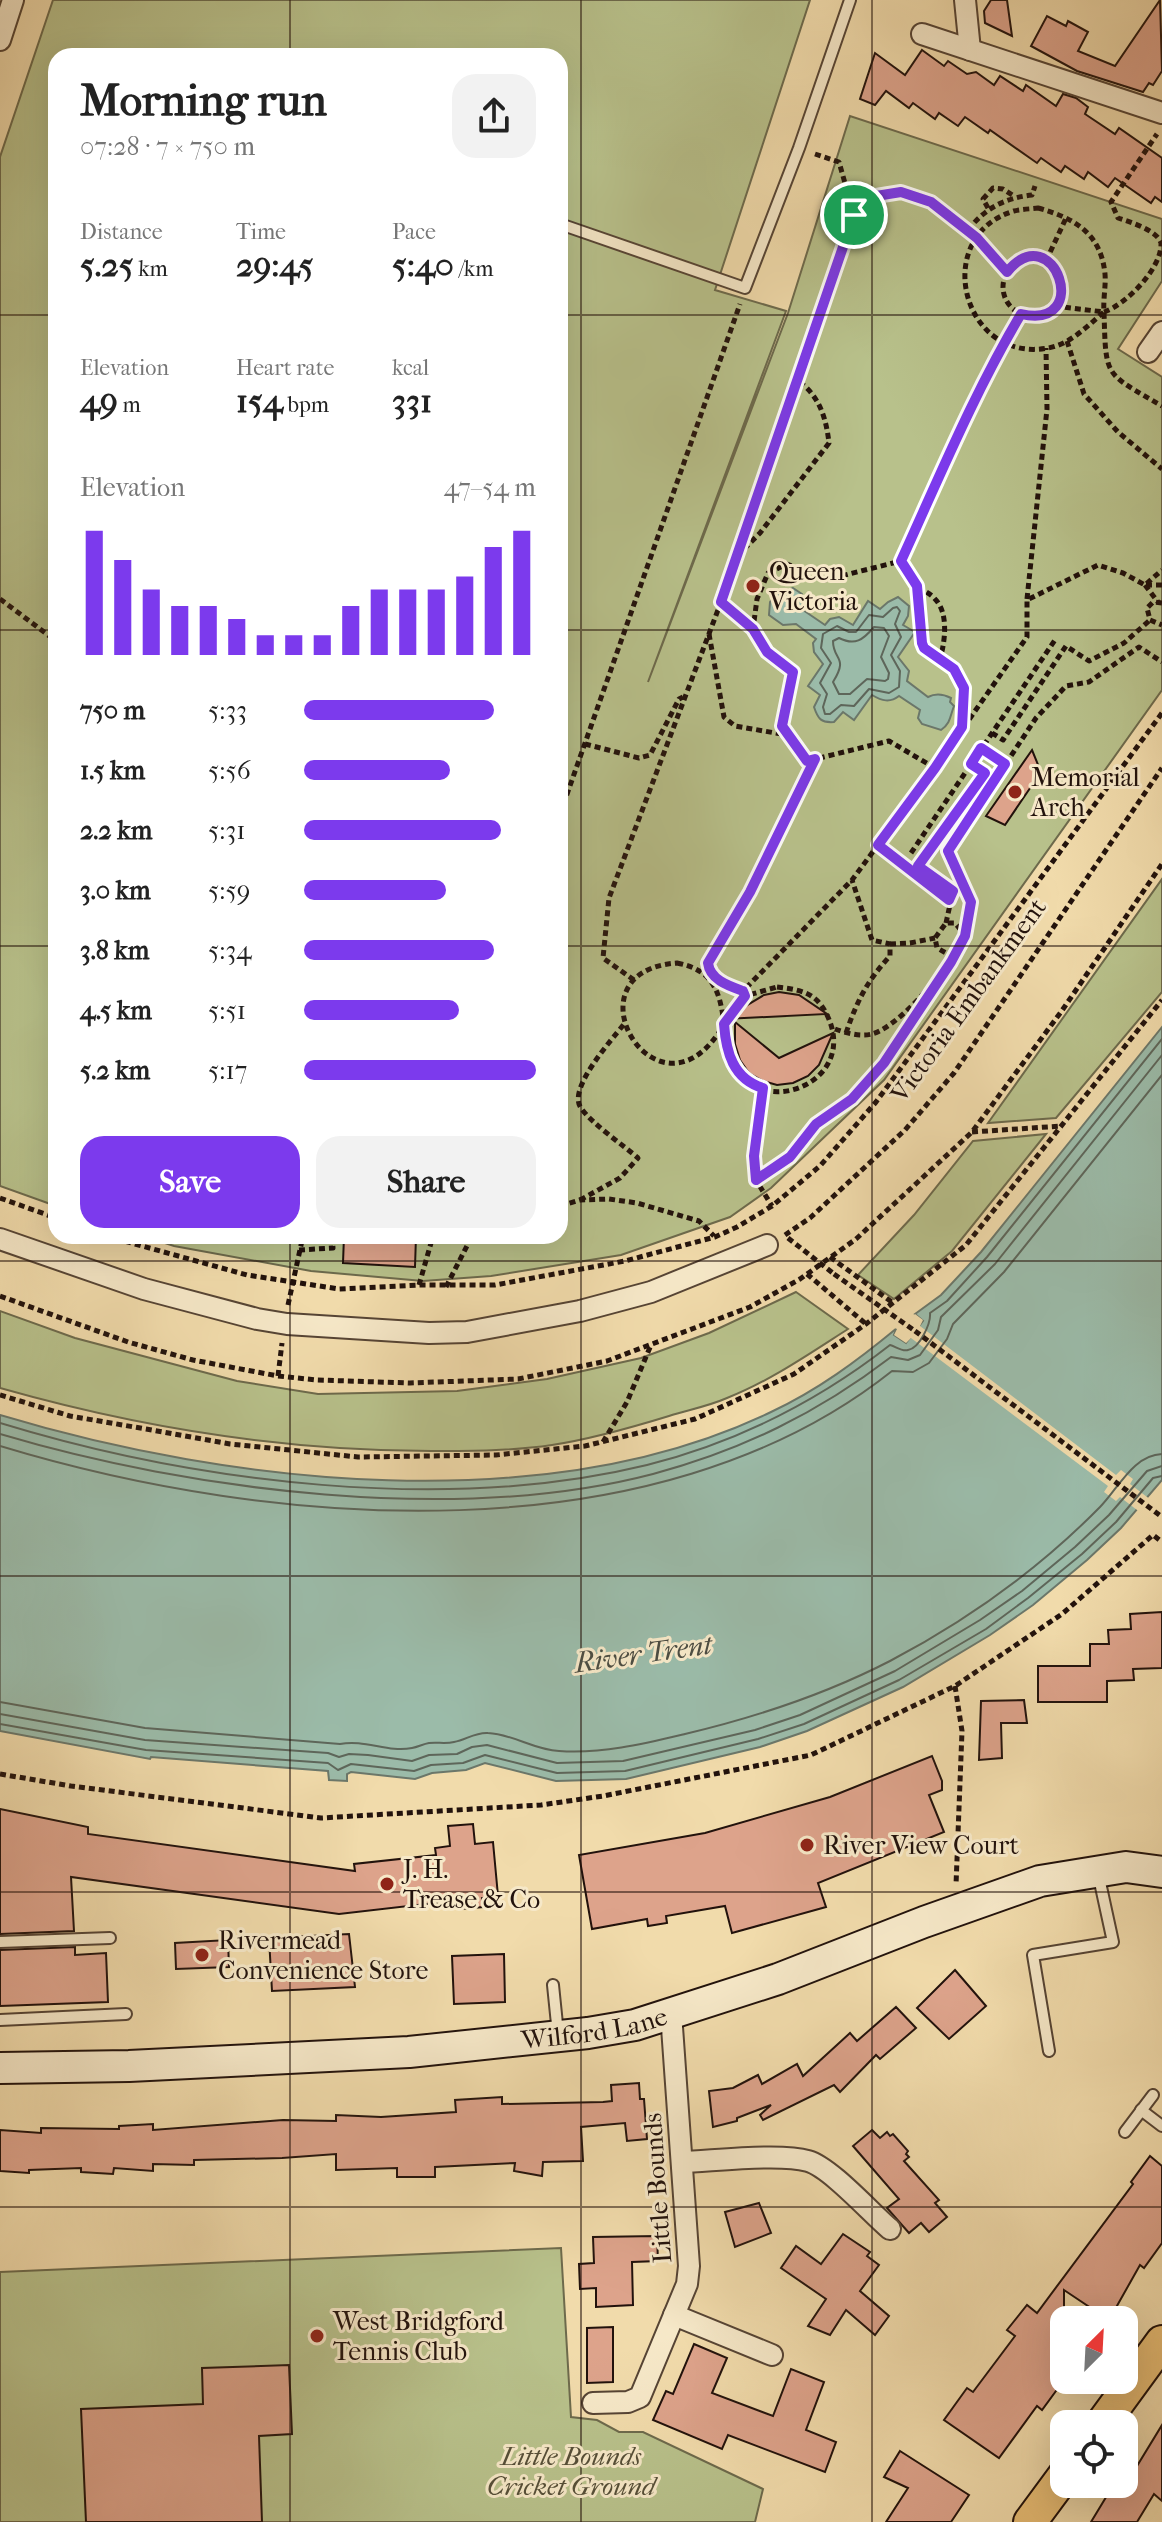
<!DOCTYPE html>
<meta charset="utf-8">
<style>
:root{--surface:#fff;--page:#f2f2f2;--text:#222;--muted:#767676;--accent:#7c3aed}
body{margin:0;font-family:"IM FELL French Canon",serif;background:var(--page);color:var(--text);height:100vh;display:flex;flex-direction:column;font-size:30px;white-space:nowrap}
*{box-sizing:border-box;margin:0}
p{font-size:26px;color:var(--muted)}
.icon{flex:none;width:44px;height:44px;fill:none;stroke:currentColor;stroke-width:2;stroke-linecap:round;stroke-linejoin:round}
.map{position:relative;flex:1;overflow:hidden}
.panel{position:absolute;left:48px;top:48px;width:520px;height:1196px;display:flex;flex-direction:column;background:var(--surface);border-radius:24px;box-shadow:0 8px 32px #0002}
.panel>*{flex:none}
.needle{width:52px;rotate:24deg}
.tools{position:absolute;left:1050px;top:2306px;display:grid;gap:16px}
.tools a{display:grid;place-items:center;width:88px;height:88px;border-radius:16px;background:var(--surface);box-shadow:0 8px 32px #0002;font-size:40px}
.pin{position:absolute;display:grid;place-items:center;width:68px;height:68px;color:#fff;margin:-34px;border:4px solid #fff;border-radius:50%;box-shadow:0 2px 8px #0007}
.round{display:grid;place-items:center;flex:none;width:84px;height:84px;border-radius:24px;background:var(--page)}
.headline{display:flex;align-items:center;justify-content:space-between;height:136px;padding:0 32px}
h1{font-size:44px;font-weight:700;line-height:60px}
.stats{display:grid;grid-template-columns:repeat(3,1fr);gap:12px;height:136px;padding:8px 32px}
.stats div{display:grid;align-content:center}
.stats b{font-size:34px;font-weight:700}
.stats small{font-size:22px;font-weight:400}
.stats p{font-size:22px}
.chart{height:224px;padding:16px 32px}
.chart p{display:flex;justify-content:space-between}
.chart svg{width:100%;height:144px;margin-top:8px;stroke:var(--accent);stroke-width:6}
.action{display:flex;gap:16px;margin-top:auto;padding:16px 32px}
.action a{flex:1;height:92px;border-radius:24px;background:var(--accent);color:#fff;font-size:32px;font-weight:700;line-height:92px;text-align:center}
.action a+a{background:var(--page);color:var(--text)}
ul{padding:0 32px;list-style:none;font-size:26px}
li{display:grid;grid-template-columns:128px 96px 1fr;align-items:center;height:60px}
li i{height:20px;border-radius:10px;background:var(--accent)}
.map>svg:first-child{display:block}
</style>
<div class="map">
<svg width="1162" height="2522" viewBox="0 0 1162 2522">
<rect width="100%" height="100%" fill="#f1dbab"/>
<filter id="stains"><feTurbulence type="fractalNoise" baseFrequency=".0025" numOctaves="4"/><feColorMatrix values="0 0 0 0 .2 0 0 0 0 .09 0 0 0 0 .02 0 0 0 .5 -.17"/></filter>
<radialGradient id="worn" r=".72"><stop offset=".6" stop-color="#630" stop-opacity="0"/><stop offset="1" stop-color="#630" stop-opacity=".3"/></radialGradient>
<g fill="#b8c18b" stroke="#6d6a4c" stroke-width="2">
<polygon points="53,0 810,0 715,290 786,311 648,682 788,313 850,116 1162,219 1162,281 1118,349 1162,377 1162,690 884,1080 771,1188 730,1217 621,1255 491,1276 423,1281 311,1271 174,1246 144,1236 560,1236 560,56 56,56 56,1206 0,1186 0,157"/>
<polygon points="1162,879 1162,992 1056,1118 988,1123"/>
<polygon points="1046,1134 952,1251 894,1299 858,1275 914,1215 973,1141"/>
<path d="M796,1292L848,1329C809,1354 770,1381 727,1398C709,1406 688,1410 669,1416C630,1428 592,1439 552,1445C512,1451 471,1451 431,1451C284,1451 141,1428 0,1388V1311L75,1338L237,1381L318,1394L457,1391L547,1379L641,1358L709,1333Z"/>
<polygon points="561,2248 571,2417 597,2420 619,2432 643,2432 763,2489 755,2522 0,2522 0,2272"/>
</g>
<g fill="#9bbba9" stroke="#6b776a" stroke-width="2">
<path d="M793,588L802,594L803,610L825,625L830,619L839,617L853,625L868,601L880,609L888,602L898,597L909,606L908,616L903,625L915,632L898,657L909,671L907,681L928,697C936,693 943,694 951,698L950,702L954,706C950,716 951,723 941,730L922,724L918,718L920,710L899,696C890,703 882,701 872,695L854,720L843,712L834,722C821,723 818,719 814,707L820,695L808,686L823,664L814,652L813,643L816,639L796,624L783,625L769,615L770,602L776,593L780,594Z"/>
<path d="M1162,1027V1480L1121,1528L1087,1560L1033,1605L990,1635L903,1687L807,1731L760,1747L626,1779L556,1781L485,1763L466,1770L432,1773L415,1779L351,1772L347,1774V1781L329,1780L328,1771L151,1757L150,1759L0,1731V1415C232,1485 547,1520 771,1412C818,1390 857,1361 897,1328L894,1335L906,1343L923,1321L915,1314L941,1295L981,1252Z"/>
</g>
<polygon fill="#f1dbab" points="915,1314 923,1320 920,1326 1116,1475 1121,1470 1133,1479 1130,1484 1151,1500 1141,1513 1120,1497 1116,1501 1104,1492 1108,1486 911,1338 906,1343 894,1335 897,1329 892,1327 898,1324 901,1328 899,1334 905,1338 918,1321 912,1317"/>
<g fill="none" stroke-linecap="round" stroke-linejoin="round">
<g stroke="#5e665a" stroke-width="2">
<polygon points="893,608 897,607 900,611 895,624 901,637 891,655 900,671 899,687 889,693 869,689 854,706 841,705 830,714 825,714 823,707 827,694 820,683 831,663 821,648 823,634 837,626 849,632 856,632 869,615 883,617"/>
<path d="M874,627L884,628L889,636L881,657L889,673L888,679L885,681L867,679L850,694H839L833,682C849,656 833,661 833,641L839,638C855,646 863,640 874,627Z"/>
<path d="M0,1423C196,1483 447,1514 647,1465C738,1442 817,1402 890,1345C895,1346 902,1352 908,1350C920,1348 931,1323 930,1313L947,1301L987,1257L1162,1039"/>
<path d="M0,1434C191,1491 458,1525 653,1474C742,1450 818,1413 891,1357L908,1360L920,1355L938,1330L941,1317L995,1264L1162,1055"/>
<path d="M0,1446C273,1529 656,1559 892,1371L913,1372L929,1363L947,1339L953,1324L1004,1272L1162,1075"/>
<path d="M0,1702L145,1728L340,1744C365,1739 388,1753 412,1748C418,1747 423,1744 429,1743C437,1742 446,1744 454,1742C466,1740 475,1732 488,1733C513,1734 534,1750 559,1751C602,1754 643,1744 685,1734C757,1717 824,1695 890,1661C966,1621 1039,1569 1100,1507C1118,1489 1133,1455 1162,1454"/>
<polyline points="0,1714 145,1740 328,1753 339,1757 349,1754 368,1755 412,1761 429,1755 457,1754 472,1747 487,1745 557,1763 623,1761 755,1730 800,1715 895,1671 980,1620 1022,1591 1075,1547 1109,1515 1147,1471 1162,1466"/>
<polyline points="0,1724 146,1750 328,1763 338,1770 351,1764 414,1771 431,1765 463,1763 485,1755 557,1773 625,1771 758,1739 804,1724 899,1680 986,1629 1028,1598 1082,1554 1116,1522 1153,1478 1162,1476"/>
</g>
</g>
<g fill="#dda38b" stroke="#22120c" stroke-width="2">
<polygon points="991,0 1007,0 1012,36 985,23 984,11"/>
<polygon points="1160,0 1162,71 1153,85 1149,83 1143,92 1077,71 1031,46 1047,16 1066,26 1068,21 1088,32 1078,51 1115,66"/>
<polygon points="922,50 944,66 948,61 967,74 976,72 994,85 1000,76 1023,91 1026,85 1056,106 1063,94 1076,98 1088,107 1085,114 1115,134 1119,128 1162,158 1162,202 1155,197 1151,203 1115,178 1108,187 1088,172 1084,179 1065,166 1061,172 1041,158 1037,163 990,130 988,133 965,117 958,126 939,113 935,119 913,103 909,108 886,91 875,105 860,99 875,53 905,75"/>
<polygon points="1032,750 1041,772 1005,825 986,816"/>
<polygon points="779,992 799,995 827,1014 724,1019 764,995"/>
<polygon points="735,1022 779,1058 833,1033 819,1065 808,1076 793,1083 777,1085 763,1081 749,1073 740,1060 735,1044"/>
<polygon points="344,1236 416,1236 415,1267 343,1263"/>
<polygon points="1162,1612 1162,1668 1133,1669 1134,1680 1107,1681 1107,1702 1038,1702 1038,1666 1090,1666 1090,1644 1109,1644 1108,1630 1131,1629 1130,1614"/>
<polygon points="1024,1700 1027,1723 1001,1723 1002,1758 979,1760 981,1701"/>
<polygon points="932,1756 942,1781 942,1790 929,1795 944,1832 818,1883 826,1907 732,1933 725,1906 666,1916 667,1923 648,1926 647,1919 592,1929 579,1855 705,1833 830,1797"/>
<polygon points="0,1809 88,1827 88,1834 355,1871 354,1864 436,1855 435,1848 450,1846 448,1826 473,1824 475,1844 493,1842 498,1896 482,1898 483,1907 461,1909 460,1900 339,1914 71,1877 74,1931 0,1934"/>
<polygon points="349,1934 355,1987 272,1991 269,1938"/>
<polygon points="228,1940 229,1967 176,1969 175,1943"/>
<polygon points="75,1947 75,1955 106,1953 108,2002 0,2006 0,1950"/>
<polygon points="504,1954 505,2002 454,2004 452,1956"/>
<polygon points="955,1970 986,2006 949,2039 917,2008"/>
<polygon points="896,2007 916,2028 880,2059 876,2055 840,2092 834,2085 763,2120 760,2115 771,2105 737,2118 737,2121 713,2127 709,2091 733,2088 758,2075 762,2084 797,2064 803,2076 850,2033 857,2041"/>
<polygon points="639,2083 640,2099 644,2099 647,2139 627,2141 625,2123 581,2127 583,2161 543,2162 542,2176 514,2171 515,2163 435,2167 435,2177 397,2177 397,2168 336,2170 336,2154 282,2158 194,2160 194,2165 153,2164 153,2171 114,2168 113,2174 81,2172 81,2168 29,2170 29,2173 0,2171 0,2130 41,2133 41,2128 119,2129 119,2126 153,2124 153,2130 283,2120 336,2121 336,2115 381,2117 456,2112 455,2100 502,2097 502,2104 603,2102 612,2101 611,2085"/>
<polygon points="872,2130 880,2138 887,2132 890,2136 893,2134 908,2151 906,2154 909,2157 904,2161 939,2200 935,2203 947,2217 929,2232 921,2223 909,2233 887,2208 899,2199 853,2146"/>
<polygon points="1150,2156 1162,2166 1162,2243 1144,2268 1140,2265 1109,2320 1064,2290 1064,2380 1042,2410 1037,2406 999,2458 944,2420 967,2388 973,2392 1015,2336 1007,2330 1027,2305 1037,2313 1133,2184 1131,2182"/>
<polygon points="759,2203 771,2233 735,2247 725,2212"/>
<polygon points="843,2234 870,2252 867,2256 879,2265 860,2291 889,2316 875,2335 846,2310 830,2335 808,2326 826,2299 781,2268 796,2246 821,2264"/>
<polygon points="657,2236 658,2261 632,2262 633,2305 596,2307 596,2288 580,2289 579,2264 594,2263 593,2237"/>
<polygon points="613,2327 613,2382 587,2383 587,2328"/>
<polygon points="694,2344 727,2358 712,2393 773,2416 791,2369 824,2382 806,2430 836,2442 825,2472 728,2435 722,2449 653,2420 666,2391 673,2394"/>
<polygon points="289,2365 292,2434 259,2436 262,2522 86,2522 81,2409 203,2404 202,2368"/>
<polygon points="1162,2425 1162,2501 1154,2494 1137,2522 1091,2522 1114,2484 1126,2484"/>
<polygon points="900,2451 969,2495 951,2522 886,2522 908,2488 884,2477"/>
</g>
<g fill="none" stroke-linecap="round" stroke-linejoin="round">
<g stroke="#564434" stroke-width="14">
<g id="lane">
<polyline points="560,224 745,288 799,148 850,0"/>
<polyline points="0,1942 110,1938"/>
<polyline points="553,1985 558,2034"/>
<polyline points="0,2020 126,2014"/>
<polyline points="1049,2051 1033,1955 1113,1942 1098,1873"/>
<polyline points="1141,2110 1162,2126"/>
<polyline points="1125,2132 1153,2095"/>
</g>
</g>
<g stroke="#564434" stroke-width="24">
<g id="street">
<polyline points="965,0 970,50"/>
<polyline points="922,34 1162,113"/>
<polyline points="0,40 13,0"/>
<polyline points="1148,352 1162,332"/>
<polyline points="0,1239 144,1289 257,1319 287,1324 429,1333 467,1332 580,1311 651,1292 767,1245"/>
<path d="M682,2162C713,2161 780,2153 808,2161C830,2167 871,2213 890,2229"/>
<polyline points="674,2315 772,2355"/>
<polyline points="593,2403 628,2402 640,2397 687,2284 689,2266 671,2013"/>
</g>
</g>
<g stroke="#22120c" stroke-width="34">
<g id="secondary">
<path id="s1" d="M0,2068L129,2066L409,2052L588,2033L635,2025L778,1979L924,1922L1040,1881L1126,1867L1162,1872"/>
</g>
</g>
<g stroke="#22120c" stroke-width="36">
<g id="primary">
<polyline points="1102,2424 1162,2342"/>
<polyline points="1030,2522 1064,2476"/>
</g>
</g>
<g stroke="#22120c" stroke-width="5" stroke-dasharray="6 4" stroke-linecap="butt">
<path d="M815,154L839,162L854,215C859,210 865,200 871,197C920,174 979,240 1007,272"/>
<polyline points="988,208 983,199 993,188 1003,189 1014,196"/>
<path d="M1038,208C1074,218 1101,233 1105,274C1106,286 1103,299 1104,312C1087,326 1071,344 1048,348C962,364 930,236 1014,211C1022,209 1031,209 1038,208Z"/>
<path d="M968,230C985,208 1005,198 1032,195L1035,186"/>
<circle cx="1032" cy="287" r="29"/>
<polyline points="1046,261 1067,216"/>
<path d="M1055,306L1104,312C1106,379 1104,372 1162,406"/>
<path d="M1104,312C1125,305 1162,269 1161,243C1157,230 1130,222 1118,218L1111,202L1157,134"/>
<polyline points="1067,341 1084,394 1118,432 1162,469"/>
<path d="M737,556L760,533L829,443C826,417 819,395 797,380"/>
<polyline points="901,561 986,375 1021,314"/>
<polyline points="1145,585 1158,602"/>
<polyline points="1146,585 1162,585"/>
<path d="M918,587C924,591 931,594 935,599C949,613 945,642 940,659"/>
<polyline points="0,599 56,641"/>
<polyline points="1027,599 1047,409 1046,348"/>
<polyline points="721,602 753,629 757,599 768,573 787,564 825,580 901,561 917,586 922,643 954,669 964,688 962,726"/>
<polyline points="1162,603 1153,602 1147,608 1150,620 1162,625"/>
<polyline points="753,629 767,652 793,672 782,726 807,761 889,741 935,768"/>
<polyline points="709,634 724,717 735,726 787,735"/>
<polyline points="992,733 1003,740 1066,646 1089,661 1124,643 1150,620"/>
<polyline points="585,744 639,758 650,755 679,699 683,697"/>
<polyline points="981,748 1005,764"/>
<polyline points="560,814 740,304"/>
<polyline points="878,845 949,900"/>
<polyline points="911,853 1055,640"/>
<polyline points="946,923 953,891 918,866 985,773 971,764"/>
<polyline points="890,944 910,943 935,938"/>
<polyline points="955,954 946,953 937,948 935,938 946,923 955,923 965,935"/>
<path d="M677,963C713,970 720,991 724,1024C660,1137 560,971 677,963Z"/>
<polyline points="634,980 603,958 609,898 721,602 854,215"/>
<path d="M777,987C801,990 816,992 827,1015C861,1084 756,1123 730,1060C725,1049 725,1035 724,1024L745,996Z"/>
<polyline points="743,991 722,983 709,970 708,963 750,892 814,760"/>
<polyline points="745,996 743,991 852,880 935,768 1027,637 1027,600 1098,565 1123,573 1145,585 1162,570"/>
<path d="M835,1029C846,1033 860,1037 872,1034C905,1025 977,939 971,901C968,885 955,866 948,851L1036,718L1066,686L1089,682L1139,647L1162,662"/>
<path d="M846,1033C857,1001 867,981 890,956V944L872,940L852,880"/>
<polyline points="763,1088 753,1168 756,1180 772,1206"/>
<polyline points="972,1132 1062,1126"/>
<polyline points="756,1180 790,1157 816,1124 852,1099 884,1063 942,976"/>
<polyline points="0,1198 56,1218"/>
<path d="M580,1200L620,1178L638,1158C622,1144 592,1124 581,1108C567,1089 611,1041 624,1024"/>
<polyline points="560,1206 580,1200 609,1199 637,1203 699,1221 714,1236"/>
<polyline points="785,1235 810,1218 905,1130 954,1073 1162,768"/>
<polyline points="106,1236 247,1275 339,1289 419,1285 495,1285 625,1261 715,1237 737,1227 772,1206 820,1166 876,1102 1162,713"/>
<polyline points="788,1238 834,1274"/>
<polyline points="299,1250 333,1248 332,1236"/>
<polyline points="830,1257 893,1303"/>
<polyline points="807,1274 866,1324"/>
<polyline points="419,1285 433,1236"/>
<polyline points="446,1287 472,1236"/>
<polyline points="0,1296 128,1342 193,1360 278,1376 317,1380 410,1383 518,1379 607,1361 750,1307 800,1279 856,1239 972,1132 1061,1012 1162,864"/>
<polyline points="288,1305 303,1236"/>
<polyline points="915,1331 1162,1517"/>
<polyline points="278,1376 282,1343"/>
<polyline points="0,1395 70,1416 146,1429 230,1444 358,1457 496,1455 585,1446 695,1419 794,1374 866,1324 966,1245 1162,1000"/>
<polyline points="603,1442 627,1402 651,1345"/>
<polyline points="955,1686 962,1731 956,1885"/>
<polyline points="0,1774 71,1786 321,1818 541,1805 603,1796 811,1755 955,1686 1062,1614 1153,1535 1162,1542"/>
</g>
<use href="#lane" stroke="#f6e8c8" stroke-width="10"/>
<use href="#street" stroke="#f6e8c8" stroke-width="20"/>
<use href="#secondary" stroke="#f6e8c8" stroke-width="30"/>
<use href="#primary" stroke="#e8be76" stroke-width="32"/>
<polyline stroke="#22120c" stroke-width="5" stroke-dasharray="6 4" stroke-linecap="butt" points="834,1274 915,1331"/>
</g>
<g fill="none" stroke-linecap="round" stroke-linejoin="round">
<g stroke="#fff" stroke-width="16">
<path id="route" d="M901,192L931,202L977,238L1007,272C1054,215 1094,331 1021,314C974,393 939,478 901,561L917,586L922,643L924,648L954,669L964,688L962,727L935,768L878,845L949,900L953,891L918,866L985,773L971,764L981,748L1005,764L948,851L971,902L965,936L951,962L884,1063L852,1099L816,1124L790,1157L756,1180L754,1156L763,1088C733,1079 726,1052 724,1024L745,996L743,991C729,986 710,980 708,963L750,892L815,759L807,761L782,726L793,672L767,652L753,629L721,602L854,215L870,197Z"/>
</g>
<use href="#route" stroke="#7c3aed" stroke-width="10"/>
</g>
<path fill="none" stroke="#22120c" stroke-width="2" stroke-opacity="0.55" d="M290,0V56M581,0V2522M872,0V2522M0,315H56M560,315H1162M0,630H56M560,630H1162M0,946H56M560,946H1162M290,1236V2522M0,1261H1162M0,1576H1162M0,1892H1162M0,2207H1162"/>
<g fill="#8f2418" stroke="#f6e8c8" stroke-width="3">
<circle cx="753" cy="586" r="8"/>
<circle cx="1015" cy="792" r="8"/>
<circle cx="807" cy="1845" r="8"/>
<circle cx="387" cy="1884" r="8"/>
<circle cx="202" cy="1955" r="8"/>
<circle cx="317" cy="2336" r="8"/>
</g>
<g text-anchor="middle" stroke-width="6" stroke-linejoin="round" paint-order="stroke">
<g font-size="26" fill="#22120c" stroke="#f6e8c8" text-anchor="start">
<text x="769" y="580">Queen<tspan x="769" dy="30">Victoria</tspan></text>
<text x="1031" y="786">Memorial<tspan x="1031" dy="30">Arch</tspan></text>
<text x="823" y="1854">River View Court</text>
<text x="403" y="1878">J. H.<tspan x="403" dy="30">Trease &amp; Co</tspan></text>
<text x="218" y="1949">Rivermead<tspan x="218" dy="30">Convenience Store</tspan></text>
<text x="333" y="2330">West Bridgford<tspan x="333" dy="30">Tennis Club</tspan></text>
</g>
<g font-size="26" fill="#22120c" stroke="#f6e8c8">
<text transform="translate(968 1000) rotate(-54)" y="9">Victoria Embankment</text>
<text dy="9" stroke="none"><textPath href="#s1" startOffset="596">Wilford Lane</textPath></text>
<text transform="translate(657 2188) rotate(-94)" y="9">Little Bounds</text>
</g>
<g font-size="26" font-style="italic" fill="#564f38" stroke="#f6e8c8">
<text x="571" y="2465">Little Bounds<tspan x="571" dy="30">Cricket Ground</tspan></text>
</g>
<g font-size="28" font-style="italic" fill="#4c4d43" stroke="#f6e8c8">
<text transform="translate(643 1653) rotate(-8)" y="10">River Trent</text>
</g>
</g>
<rect width="100%" height="100%" filter="url(#stains)"/>
<rect width="100%" height="100%" fill="url(#worn)"/>
</svg>
<div class="tools">
<a><svg class="needle" viewBox="-14 -14 28 28"><path d="M0-13l5 13h-10z" fill="#e53935"/><path d="M0 13l5-13h-10z" fill="#767676"/></svg></a>
<a><svg class="icon" aria-label="locate" viewBox="0 0 24 24"><circle cx="12" cy="12" r="6"/><path d="M12 2v4M12 18v4M2 12h4M18 12h4"/></svg></a>
</div>
<div class="pin" style="left:854px;top:215px;background:#1e9e55"><svg class="icon" aria-label="arrive" viewBox="0 0 24 24"><path d="M6 21V4h12l-3 4 3 4H6"/></svg></div>
<section class="panel">
<div class="headline"><div><h1>Morning run</h1><p>07:28 · 7 × 750 m</p></div><a class="round"><svg class="icon" aria-label="share" viewBox="0 0 24 24"><path d="M12 15V3M7 8l5-5 5 5M5 13v7h14v-7"/></svg></a></div>
<div class="stats">
<div><p>Distance</p><b>5.25<small> km</small></b></div>
<div><p>Time</p><b>29:45</b></div>
<div><p>Pace</p><b>5:40<small> /km</small></b></div>
</div>
<div class="stats">
<div><p>Elevation</p><b>49<small> m</small></b></div>
<div><p>Heart rate</p><b>154<small> bpm</small></b></div>
<div><p>kcal</p><b>331</b></div>
</div>
<div class="chart"><p><span>Elevation</span>47–54 m</p>
<svg viewBox="0 0 160 44" preserveAspectRatio="none"><path d="M5 44V6M15 44V15M25 44V24M35 44V29M45 44V29M55 44V33M65 44V38M75 44V38M85 44V38M95 44V29M105 44V24M115 44V24M125 44V24M135 44V20M145 44V11M155 44V6"/></svg>
</div>
<ul>
<li><b>750 m</b>5:33<i style="width:82%"></i></li>
<li><b>1.5 km</b>5:56<i style="width:63%"></i></li>
<li><b>2.2 km</b>5:31<i style="width:85%"></i></li>
<li><b>3.0 km</b>5:59<i style="width:61%"></i></li>
<li><b>3.8 km</b>5:34<i style="width:82%"></i></li>
<li><b>4.5 km</b>5:51<i style="width:67%"></i></li>
<li><b>5.2 km</b>5:17<i style="width:100%"></i></li>
</ul>
<div class="action"><a>Save</a><a>Share</a></div>
</section>
</div>
